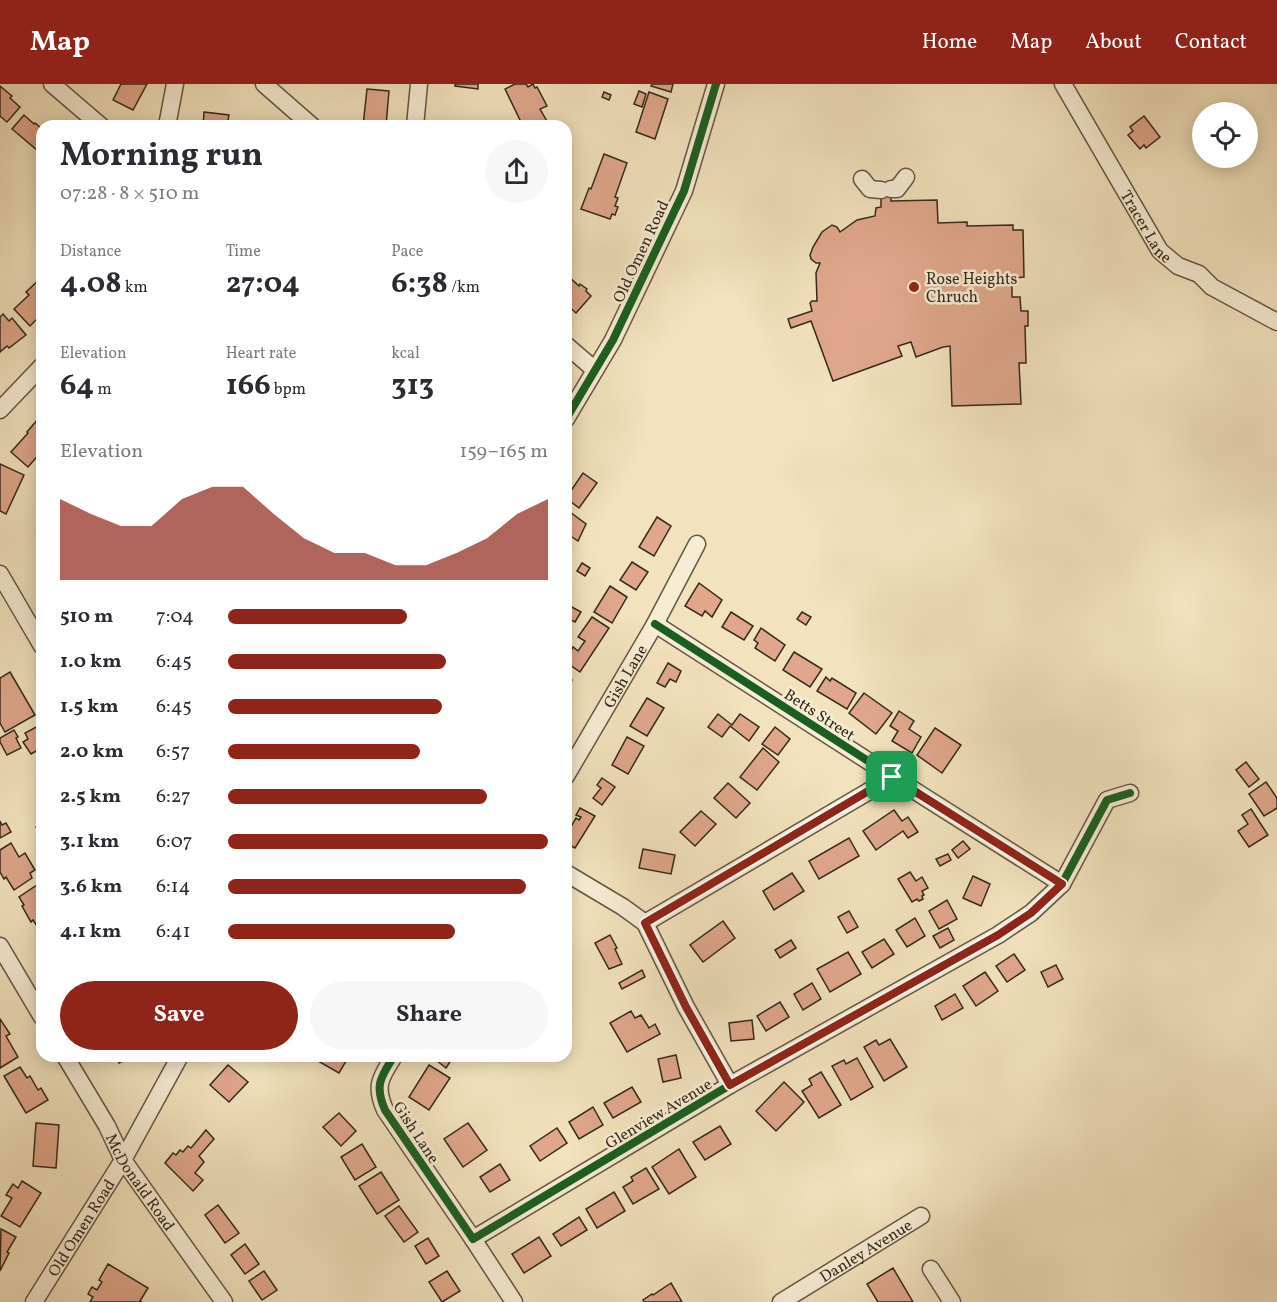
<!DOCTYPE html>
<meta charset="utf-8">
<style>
:root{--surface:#fff;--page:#f7f7f7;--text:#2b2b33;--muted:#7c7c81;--accent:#8f2418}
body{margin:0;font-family:Vollkorn,serif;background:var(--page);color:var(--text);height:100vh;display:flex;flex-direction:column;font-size:22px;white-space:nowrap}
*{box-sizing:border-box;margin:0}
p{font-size:20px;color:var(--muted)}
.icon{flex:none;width:33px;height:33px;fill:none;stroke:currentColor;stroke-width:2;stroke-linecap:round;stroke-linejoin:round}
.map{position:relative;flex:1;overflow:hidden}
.details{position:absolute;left:36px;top:36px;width:536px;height:942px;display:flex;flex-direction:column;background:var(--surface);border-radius:18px;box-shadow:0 3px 15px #0003}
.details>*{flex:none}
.buttons{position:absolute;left:1192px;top:18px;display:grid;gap:12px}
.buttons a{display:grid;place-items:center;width:66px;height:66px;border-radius:50%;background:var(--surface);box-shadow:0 3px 15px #0003;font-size:30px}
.pin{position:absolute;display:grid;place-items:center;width:51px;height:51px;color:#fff;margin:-26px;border-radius:12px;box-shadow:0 3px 9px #0006}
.round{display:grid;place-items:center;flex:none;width:63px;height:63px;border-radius:32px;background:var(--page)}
.overview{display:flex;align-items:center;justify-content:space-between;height:102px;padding:0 24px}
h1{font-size:33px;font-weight:700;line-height:45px}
.stats{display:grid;grid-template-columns:repeat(3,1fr);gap:9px;height:102px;padding:6px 24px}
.stats div{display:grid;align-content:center}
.stats b{font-size:30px;font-weight:700}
.stats small{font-size:16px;font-weight:400}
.stats p{font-size:16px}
.chart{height:168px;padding:12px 24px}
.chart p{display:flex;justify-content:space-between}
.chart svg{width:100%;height:108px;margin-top:6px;fill:var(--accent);opacity:.7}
.action{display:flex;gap:12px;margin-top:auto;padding:12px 24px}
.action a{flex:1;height:69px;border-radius:36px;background:var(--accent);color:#fff;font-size:24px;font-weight:700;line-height:69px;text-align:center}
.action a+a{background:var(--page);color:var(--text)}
ul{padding:0 24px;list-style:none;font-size:20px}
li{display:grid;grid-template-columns:96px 72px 1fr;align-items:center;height:45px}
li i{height:15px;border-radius:8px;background:var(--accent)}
header{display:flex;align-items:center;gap:36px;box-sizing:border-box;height:84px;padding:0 30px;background:var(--accent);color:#fff}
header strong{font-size:28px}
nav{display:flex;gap:33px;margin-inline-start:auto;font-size:21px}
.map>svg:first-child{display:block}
</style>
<header>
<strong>Map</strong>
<nav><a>Home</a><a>Map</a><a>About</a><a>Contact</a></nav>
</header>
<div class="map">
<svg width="1277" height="1218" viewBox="0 0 1277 1218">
<rect width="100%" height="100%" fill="#f2e2bd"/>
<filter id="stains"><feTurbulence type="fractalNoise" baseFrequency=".00333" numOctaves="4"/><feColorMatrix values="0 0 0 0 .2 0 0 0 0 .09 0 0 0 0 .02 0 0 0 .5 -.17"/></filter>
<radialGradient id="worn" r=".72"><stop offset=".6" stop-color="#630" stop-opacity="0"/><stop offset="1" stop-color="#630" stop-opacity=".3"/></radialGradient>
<g fill="#e0a78c" stroke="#35291b" stroke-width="1.5">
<polygon points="121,0 147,0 133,26 113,16"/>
<polygon points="455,0 478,0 478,5 455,2"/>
<polygon points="515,0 526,0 528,3 533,0 535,4 537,3 547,22 540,25 548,39 543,42 526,42 523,37 521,38 505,5"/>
<polygon points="652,0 673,0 671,8 651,2"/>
<polygon points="0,2 12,12 10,14 20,23 7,38 0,32"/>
<polygon points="367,5 389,7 386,42 363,42"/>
<polygon points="639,7 646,10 642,23 634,20"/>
<polygon points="604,8 611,11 609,16 602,13"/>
<polygon points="649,8 668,15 655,55 636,48"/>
<polygon points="204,28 229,31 227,42 203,42"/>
<polygon points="24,31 34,40 35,39 42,45 42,68 38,64 37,66 12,45"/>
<polygon points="1144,32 1160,53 1146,64 1144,61 1140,65 1128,51 1133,47 1130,43"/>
<polygon points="604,70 627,79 615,113 618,114 615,122 618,123 615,131 612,130 610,135 581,125 589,104 591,105"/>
<polygon points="891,99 891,117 937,116 938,139 967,138 967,142 1013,141 1013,146 1023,146 1024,193 1012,194 1012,213 1020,213 1021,227 1028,227 1028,242 1025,242 1026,279 1019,279 1021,320 952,322 950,262 943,263 916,273 911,258 898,262 902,272 833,297 811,237 791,244 788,235 812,227 810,219 812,217 817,217 816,189 820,179 816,179 811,175 810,171 813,163 822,148 832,141 837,143 840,148 857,136 875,132 876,124 881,123 881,100"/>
<polygon points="566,190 579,202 580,200 587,205 586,207 591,212 576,229 566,220"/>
<polygon points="42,193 42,230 30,242 14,225 29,211 26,208"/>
<polygon points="3,230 9,237 12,234 26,251 9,264 7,262 0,268 0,233"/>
<polygon points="38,335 42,338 42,367 28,383 11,368 28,349 27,348"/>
<polygon points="0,380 24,391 6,430 0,427"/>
<polygon points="583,389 597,399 579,424 566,414"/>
<polygon points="566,425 586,440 578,457 566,449"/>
<polygon points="657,433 671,442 654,472 639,463"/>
<polygon points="632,478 648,488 636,506 620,496"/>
<polygon points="582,479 590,484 585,492 577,487"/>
<polygon points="42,482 42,501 38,483"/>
<polygon points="699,499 722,516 712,533 705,527 702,532 685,522"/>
<polygon points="610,502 627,513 612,539 594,528"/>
<polygon points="570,522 581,528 575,538 566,533"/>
<polygon points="731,528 753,542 744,556 722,543"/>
<polygon points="802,528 811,533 806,541 797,535"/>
<polygon points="592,533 609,544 580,588 566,578 566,575 573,563 578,567 585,557 578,553"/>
<polygon points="761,544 785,561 775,577 755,564 758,559 754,556"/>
<polygon points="794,568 822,585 810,603 783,586"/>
<polygon points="668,579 681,587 676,598 670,595 665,603 657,599"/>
<polygon points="10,588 35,631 5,648 0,639 0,594"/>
<polygon points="566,593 572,596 566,607"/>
<polygon points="826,593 830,597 832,594 856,609 847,625 817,607"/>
<polygon points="864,609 892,629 876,650 849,629"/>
<polygon points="647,614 664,624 647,652 630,642"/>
<polygon points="899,627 914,637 909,645 921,653 912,669 892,657 898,647 890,642"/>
<polygon points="718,630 732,641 740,630 759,643 749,657 730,642 722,653 708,643"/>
<polygon points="42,640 42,677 36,667 31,670 23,658 28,655 25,649"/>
<polygon points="775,643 790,655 778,671 762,660"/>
<polygon points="935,644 961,661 942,689 917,671"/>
<polygon points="14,646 18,653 16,654 21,664 7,671 0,658 0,654"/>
<polygon points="627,653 644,662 628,690 612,681"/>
<polygon points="763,664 779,678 757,706 740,693"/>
<polygon points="1246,678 1259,695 1249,703 1236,686"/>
<polygon points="602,694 615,703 602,721 593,714 601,704 597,701"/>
<polygon points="1266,698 1277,714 1277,724 1264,732 1249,710"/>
<polygon points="728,699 750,719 736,734 714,714"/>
<polygon points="580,724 595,732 575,764 566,759 566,751 576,734 579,736 581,733 576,731"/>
<polygon points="1251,725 1268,751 1249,763 1238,747 1248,740 1242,731"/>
<polygon points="894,726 902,737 908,733 918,748 908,754 903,747 876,766 863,747"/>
<polygon points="701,727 716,740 695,762 680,748"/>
<polygon points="0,737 2,741 6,739 11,748 0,754"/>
<polygon points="42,739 42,748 40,750 36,743"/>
<polygon points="849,754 859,772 819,795 809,777"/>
<polygon points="963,757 970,765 958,774 952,766"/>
<polygon points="11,759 19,773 25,769 35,786 30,789 32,794 14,806 6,793 4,795 0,788 0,766"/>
<polygon points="643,765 675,771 671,790 639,784"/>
<polygon points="948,770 951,776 940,782 936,775"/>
<polygon points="910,788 916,797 922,793 928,804 922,807 924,811 922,812 923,815 919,817 917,815 912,818 898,795"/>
<polygon points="792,789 804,807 774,826 763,807"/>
<polygon points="973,792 990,800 981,822 963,814"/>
<polygon points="37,801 42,809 42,847 41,848 33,836 31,838 22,822 24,821 19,813"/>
<polygon points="947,816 957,835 939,845 929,827"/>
<polygon points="849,827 858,843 847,849 838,833"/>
<polygon points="915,834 925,852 907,863 896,846"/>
<polygon points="723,837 735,854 703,878 690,861"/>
<polygon points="948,844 954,856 940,864 933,852"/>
<polygon points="610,851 617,864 615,865 622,880 609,885 595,859"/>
<polygon points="884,855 894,870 872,884 862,868"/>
<polygon points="791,856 796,864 780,874 775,866"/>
<polygon points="848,868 861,890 830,908 817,885"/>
<polygon points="1014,870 1025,886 1007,898 996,882"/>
<polygon points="1056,881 1063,895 1048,903 1041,888"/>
<polygon points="642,886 645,893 622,905 619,899"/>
<polygon points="985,888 998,907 976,922 963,902"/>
<polygon points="812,899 821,915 803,926 794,910"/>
<polygon points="955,910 963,924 942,936 935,922"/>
<polygon points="780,918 789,933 766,947 757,932"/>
<polygon points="631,927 635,934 641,931 649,944 655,940 660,950 627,968 610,939"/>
<polygon points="0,935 10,950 6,952 18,973 0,984"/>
<polygon points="752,936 754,955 731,957 729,939"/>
<polygon points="890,955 907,983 884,997 864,963 876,956 879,961"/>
<polygon points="676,971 681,994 663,998 658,975"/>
<polygon points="115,972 131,972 119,979"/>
<polygon points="321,972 349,972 339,989 318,977"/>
<polygon points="431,972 454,972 446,984"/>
<polygon points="857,974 873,1003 851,1016 832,982 844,976 846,980"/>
<polygon points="228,981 248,998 229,1018 210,1001"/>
<polygon points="429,981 450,994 429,1026 409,1013"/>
<polygon points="20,983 27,994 30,992 38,1006 41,1004 48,1016 26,1029 4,992"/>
<polygon points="821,988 841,1021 819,1034 802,1007 812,1001 809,995"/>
<polygon points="784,998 804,1018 776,1047 756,1027"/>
<polygon points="632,1003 641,1018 613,1034 604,1019"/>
<polygon points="593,1023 603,1041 579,1055 569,1038"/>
<polygon points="339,1029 356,1047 341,1062 323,1043"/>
<polygon points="36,1039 59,1041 56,1084 33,1082"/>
<polygon points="468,1039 487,1066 463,1083 444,1055"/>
<polygon points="720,1042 731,1060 705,1076 693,1058"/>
<polygon points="557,1044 567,1059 540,1077 530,1062"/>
<polygon points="206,1046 214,1055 199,1072 204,1078 195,1089 203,1096 193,1107 165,1079 173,1069 176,1071 180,1066 183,1068 188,1062 191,1064"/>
<polygon points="362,1060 376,1083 355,1096 341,1073"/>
<polygon points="679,1065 696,1093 669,1110 652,1083"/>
<polygon points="500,1080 510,1096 490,1108 480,1093"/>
<polygon points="646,1084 659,1105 633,1120 623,1103 633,1097 631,1093"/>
<polygon points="381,1088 399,1116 377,1130 359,1102"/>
<polygon points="22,1097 41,1109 20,1143 1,1132 12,1114 6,1111 13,1100 18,1104"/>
<polygon points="614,1108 625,1127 597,1144 586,1125"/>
<polygon points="218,1121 239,1149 225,1159 205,1131"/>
<polygon points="399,1122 418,1148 404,1158 385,1132"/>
<polygon points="579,1133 587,1146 561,1162 553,1150"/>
<polygon points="1,1145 16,1153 7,1168 9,1169 0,1187"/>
<polygon points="539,1153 551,1172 524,1189 512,1170"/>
<polygon points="428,1154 439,1172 426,1180 415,1162"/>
<polygon points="245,1160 259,1180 245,1190 231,1171"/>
<polygon points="108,1180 148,1204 140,1217 142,1218 90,1218 93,1213 88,1210 92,1203 97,1206 102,1198 99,1196"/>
<polygon points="893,1184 913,1218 878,1218 867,1200"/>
<polygon points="264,1187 277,1206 262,1216 249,1197"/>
<polygon points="447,1187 460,1207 442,1218 429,1198"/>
<polygon points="671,1199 682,1218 644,1218 643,1216 652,1210 653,1211"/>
</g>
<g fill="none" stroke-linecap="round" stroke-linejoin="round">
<g stroke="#645744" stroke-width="19">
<g id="minor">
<polyline points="52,0 101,42"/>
<polyline points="264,0 312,42"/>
<path id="s1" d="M1063,0L1160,167L1178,182L1199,190L1212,203L1277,238"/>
<polyline points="167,42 175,0"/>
<polyline points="415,42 419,0"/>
<polyline points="862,95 870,105 881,106"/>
<polyline points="891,105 897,105 906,93"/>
<polyline points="566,261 595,286"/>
<polyline points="0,326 42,282"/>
<polyline points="566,335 613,256 684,107 716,0"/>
<polyline points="0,490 42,562"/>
<polyline points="655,540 893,693 1062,800"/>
<path id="s2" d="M566,692L655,540L697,460"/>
<polyline points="566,789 623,823 645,839 686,923 730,1001"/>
<polyline points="645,839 893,693"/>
<polyline points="0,862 42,933"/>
<path id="s3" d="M65,972L107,1042L123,1076L224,1218"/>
<path d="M394,972C381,993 374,1001 385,1026L473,1155L730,1001L998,851L1031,829L1062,800L1107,716L1130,709"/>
<polyline points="473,1155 514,1218"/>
<polyline points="931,1185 952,1218"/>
<path id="s4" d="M34,1218L123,1076L180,972"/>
<path id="s5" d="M781,1218L921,1132"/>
</g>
</g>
<use href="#minor" stroke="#f7ecd4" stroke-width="16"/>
<g stroke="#f7ecd4" stroke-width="11">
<g id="cycleway">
<polyline points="566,335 613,256 684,107 716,0"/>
<polyline points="655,540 893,693 1062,800"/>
<path d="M394,972C381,993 374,1001 385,1026L473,1155L730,1001L998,851L1031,829L1062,800L1107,716L1130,709"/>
</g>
</g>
<use href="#cycleway" stroke="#1b5e20" stroke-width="8"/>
</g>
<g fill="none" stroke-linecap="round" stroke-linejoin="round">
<g stroke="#fff" stroke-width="12">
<polygon id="route" points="892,693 1062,800 1031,829 998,851 730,1001 686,923 645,839"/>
</g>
<use href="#route" stroke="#8f2418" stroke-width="8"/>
</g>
<circle fill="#8f2418" stroke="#f7ecd4" stroke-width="2" cx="914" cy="203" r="6"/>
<g text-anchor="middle" stroke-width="5" stroke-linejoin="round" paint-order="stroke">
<g font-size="16" fill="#35291b" stroke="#f7ecd4">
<text dy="6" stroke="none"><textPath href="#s1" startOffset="165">Tracer Lane</textPath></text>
<text transform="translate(640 167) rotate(-65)" y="6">Old Omen Road</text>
<text dy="6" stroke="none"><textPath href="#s2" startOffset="116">Gish Lane</textPath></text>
<text transform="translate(820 630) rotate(33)" y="6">Betts Street</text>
<text transform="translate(658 1029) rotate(-31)" y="6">Glenview Avenue</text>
<text transform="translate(417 1048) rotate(57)" y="6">Gish Lane</text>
<text dy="6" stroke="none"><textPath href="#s3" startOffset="147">McDonald Road</textPath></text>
<text dy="6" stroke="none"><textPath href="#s4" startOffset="88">Old Omen Road</textPath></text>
<text dy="6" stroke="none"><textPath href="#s5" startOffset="99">Danley Avenue</textPath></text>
</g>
<g font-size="16" fill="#35291b" stroke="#f7ecd4" text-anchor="start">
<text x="926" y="200">Rose Heights<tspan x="926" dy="18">Chruch</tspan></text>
</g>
</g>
<rect width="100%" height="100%" filter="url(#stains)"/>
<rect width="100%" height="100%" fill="url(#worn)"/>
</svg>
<div class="buttons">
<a><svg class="icon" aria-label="locate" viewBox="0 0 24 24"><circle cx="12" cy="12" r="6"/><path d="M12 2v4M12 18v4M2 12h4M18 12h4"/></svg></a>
</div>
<div class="pin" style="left:892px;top:693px;background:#1e9e55"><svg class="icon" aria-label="arrive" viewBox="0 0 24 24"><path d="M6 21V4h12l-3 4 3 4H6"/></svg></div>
<section class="details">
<div class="overview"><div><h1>Morning run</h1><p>07:28 · 8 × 510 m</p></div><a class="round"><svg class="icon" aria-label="share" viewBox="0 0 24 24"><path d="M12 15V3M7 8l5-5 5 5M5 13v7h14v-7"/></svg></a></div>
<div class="stats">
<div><p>Distance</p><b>4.08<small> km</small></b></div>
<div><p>Time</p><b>27:04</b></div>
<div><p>Pace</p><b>6:38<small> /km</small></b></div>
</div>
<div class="stats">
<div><p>Elevation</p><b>64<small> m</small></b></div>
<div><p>Heart rate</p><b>166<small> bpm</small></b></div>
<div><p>kcal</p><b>313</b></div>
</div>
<div class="chart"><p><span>Elevation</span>159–165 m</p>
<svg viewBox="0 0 160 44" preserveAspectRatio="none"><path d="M0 44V11L10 17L20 22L30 22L40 11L50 6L60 6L70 17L80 27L90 33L100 33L110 38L120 38L130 33L140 27L150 17L160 11V44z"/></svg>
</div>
<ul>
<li><b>510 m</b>7:04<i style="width:56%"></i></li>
<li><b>1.0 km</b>6:45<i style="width:68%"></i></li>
<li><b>1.5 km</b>6:45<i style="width:67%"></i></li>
<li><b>2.0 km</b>6:57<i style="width:60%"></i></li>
<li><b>2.5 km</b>6:27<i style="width:81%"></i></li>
<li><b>3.1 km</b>6:07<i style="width:100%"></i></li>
<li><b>3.6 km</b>6:14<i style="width:93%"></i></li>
<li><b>4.1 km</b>6:41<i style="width:71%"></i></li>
</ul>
<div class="action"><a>Save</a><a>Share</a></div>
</section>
</div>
